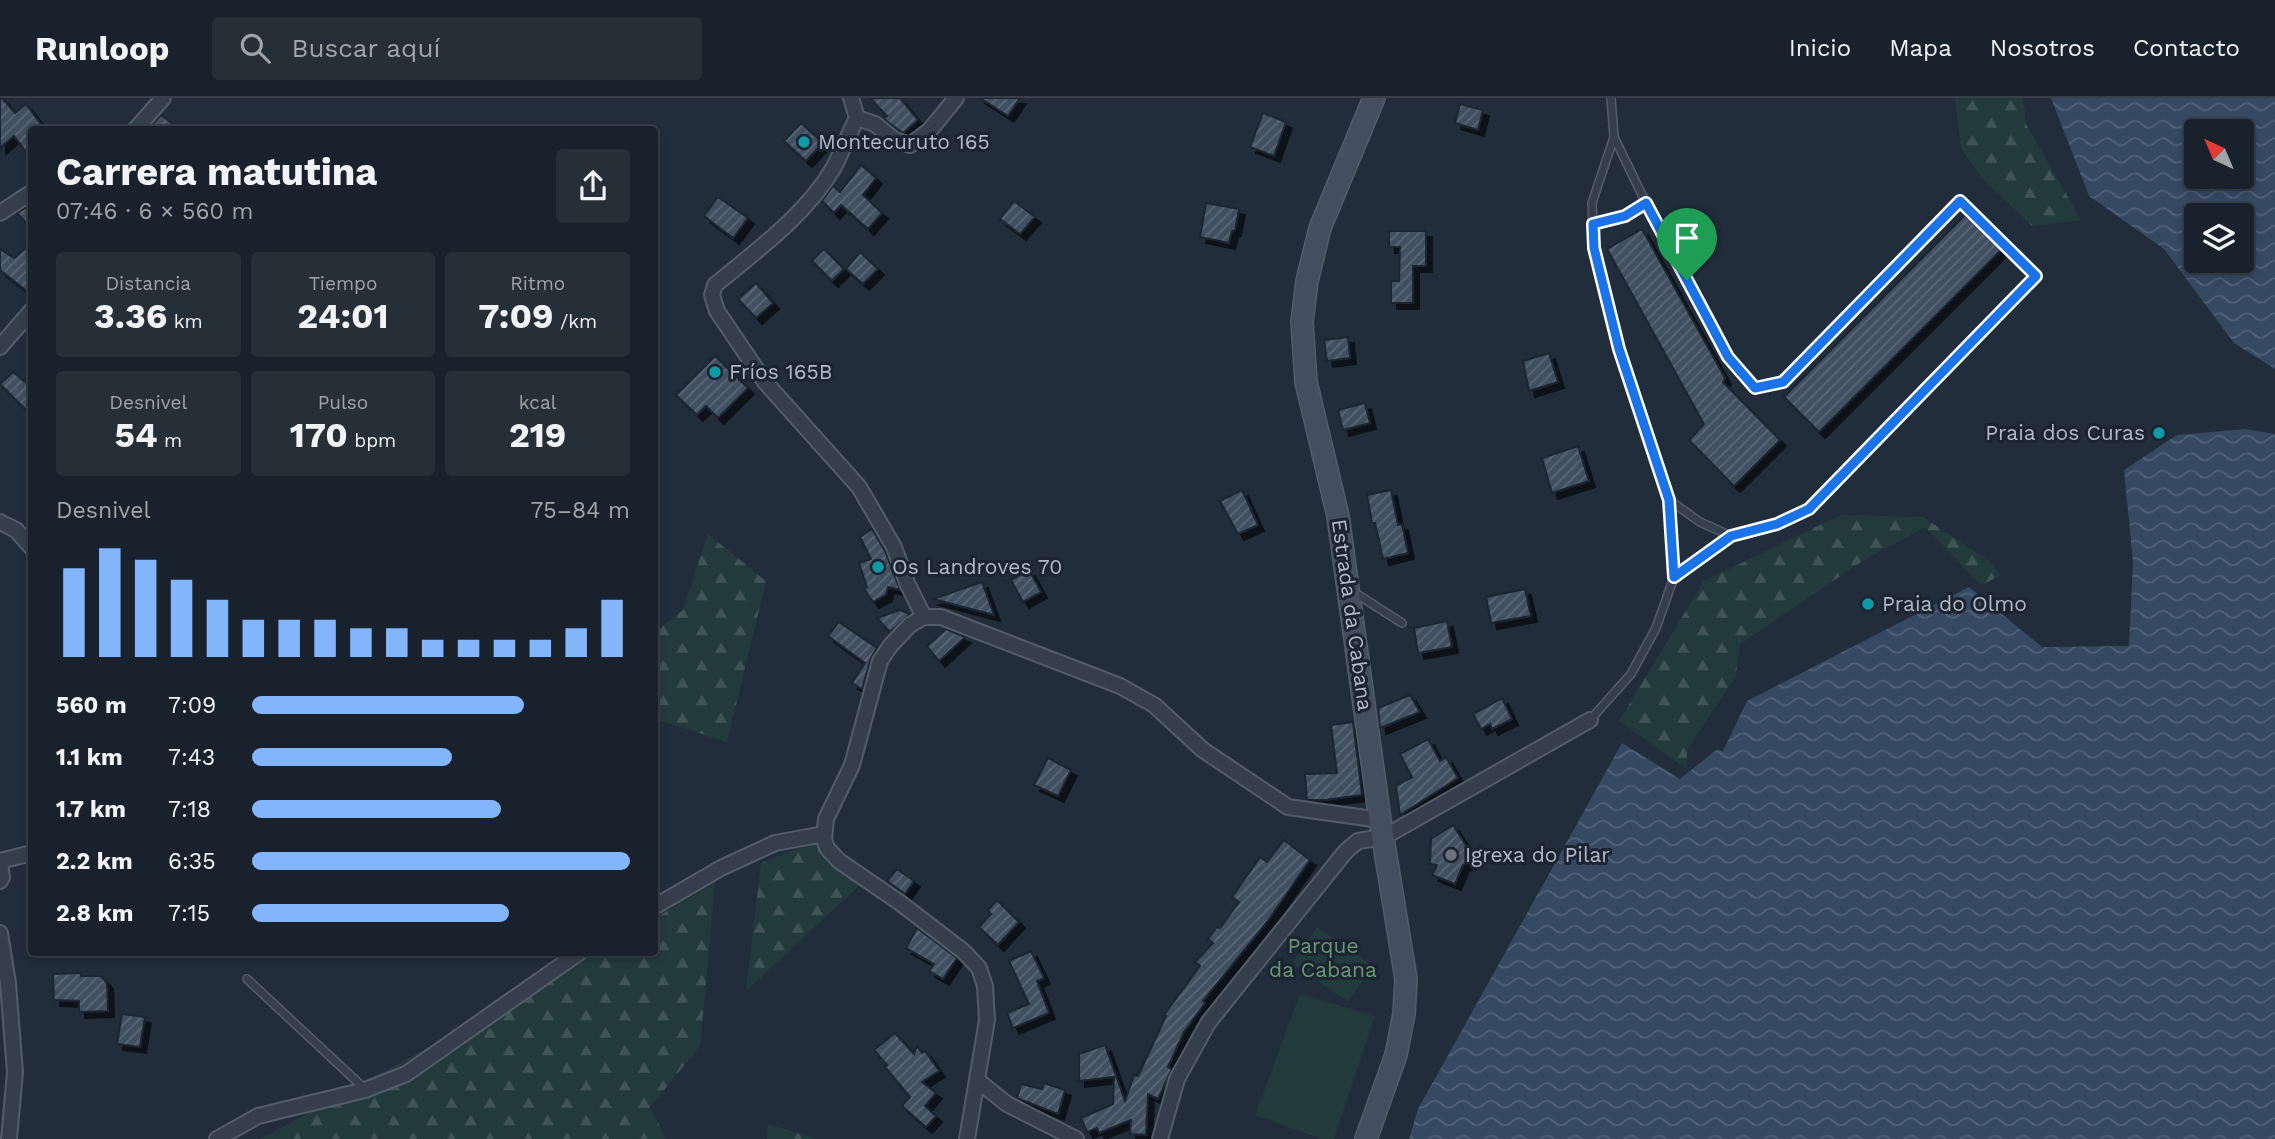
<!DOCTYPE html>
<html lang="es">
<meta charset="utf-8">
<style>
:root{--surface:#19222c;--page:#262f38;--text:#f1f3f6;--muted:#9fa4a9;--line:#373f48;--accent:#82b5fa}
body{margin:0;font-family:"Work Sans",sans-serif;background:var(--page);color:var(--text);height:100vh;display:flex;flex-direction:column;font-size:26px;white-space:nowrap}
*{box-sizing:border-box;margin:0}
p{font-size:23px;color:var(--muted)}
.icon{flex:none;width:38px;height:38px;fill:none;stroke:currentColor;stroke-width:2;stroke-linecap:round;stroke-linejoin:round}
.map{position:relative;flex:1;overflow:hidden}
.panel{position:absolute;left:28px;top:28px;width:630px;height:830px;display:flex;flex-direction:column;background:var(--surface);border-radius:7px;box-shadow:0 4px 10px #0003,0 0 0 2px var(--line)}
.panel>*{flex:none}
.needle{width:46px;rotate:316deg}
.tools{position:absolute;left:2184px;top:21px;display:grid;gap:14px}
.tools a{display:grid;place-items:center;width:70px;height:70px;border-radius:7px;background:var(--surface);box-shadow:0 4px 10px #0003,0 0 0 2px var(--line);font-size:35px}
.pin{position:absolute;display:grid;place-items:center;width:60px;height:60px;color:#fff;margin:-72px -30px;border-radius:50% 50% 50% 0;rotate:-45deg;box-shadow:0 0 7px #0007}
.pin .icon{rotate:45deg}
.round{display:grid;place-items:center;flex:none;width:74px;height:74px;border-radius:7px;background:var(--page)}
.head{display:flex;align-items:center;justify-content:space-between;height:119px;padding:0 28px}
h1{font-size:38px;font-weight:700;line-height:52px}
.metrics{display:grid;grid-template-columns:repeat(3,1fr);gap:10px;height:119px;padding:7px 28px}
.metrics div{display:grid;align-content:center;border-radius:7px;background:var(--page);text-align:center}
.metrics b{font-size:35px;font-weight:700}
.metrics small{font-size:19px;font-weight:400}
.metrics p{font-size:19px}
.chart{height:196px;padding:14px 28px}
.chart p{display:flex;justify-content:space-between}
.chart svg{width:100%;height:126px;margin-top:7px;stroke:var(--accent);stroke-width:6}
ul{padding:0 28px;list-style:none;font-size:23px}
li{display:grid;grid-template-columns:112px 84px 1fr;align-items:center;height:52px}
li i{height:18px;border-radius:9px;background:var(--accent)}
header{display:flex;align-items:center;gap:42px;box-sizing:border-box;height:98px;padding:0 35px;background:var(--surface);border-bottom:2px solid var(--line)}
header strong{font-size:33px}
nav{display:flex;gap:38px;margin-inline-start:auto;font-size:24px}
.search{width:490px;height:63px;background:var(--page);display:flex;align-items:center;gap:18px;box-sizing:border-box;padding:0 24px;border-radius:7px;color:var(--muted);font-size:26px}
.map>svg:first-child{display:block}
</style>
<header>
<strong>Runloop</strong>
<div class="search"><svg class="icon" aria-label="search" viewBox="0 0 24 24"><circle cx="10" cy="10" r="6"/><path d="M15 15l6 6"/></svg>Buscar aquí</div>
<nav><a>Inicio</a><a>Mapa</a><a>Nosotros</a><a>Contacto</a></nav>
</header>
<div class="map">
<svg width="2275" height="1041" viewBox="0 0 2275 1041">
<defs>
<pattern id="forest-firs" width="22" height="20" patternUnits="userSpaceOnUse" patternTransform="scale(1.75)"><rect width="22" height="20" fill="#233a3c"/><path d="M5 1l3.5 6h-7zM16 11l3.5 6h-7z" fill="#405457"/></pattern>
<pattern id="water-waves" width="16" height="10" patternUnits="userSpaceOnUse" patternTransform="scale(1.75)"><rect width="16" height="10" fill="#354963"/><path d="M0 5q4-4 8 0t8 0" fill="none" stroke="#506178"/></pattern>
<pattern id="building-hatch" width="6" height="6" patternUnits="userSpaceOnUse" patternTransform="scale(1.75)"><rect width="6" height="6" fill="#425060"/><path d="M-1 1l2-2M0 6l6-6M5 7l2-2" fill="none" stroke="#5b6775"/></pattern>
<filter id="shadow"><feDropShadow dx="6" dy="6" stdDeviation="0" flood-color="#0009"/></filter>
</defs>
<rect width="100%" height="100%" fill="#212d3b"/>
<g fill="#233a3c">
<polygon points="1317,829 1373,868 1348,904 1292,865"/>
<polygon points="1300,896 1375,918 1334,1041 1321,1041 1255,1017"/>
</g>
<g fill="url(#forest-firs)">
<polygon points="1955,0 2023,0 2026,26 2081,122 2032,128 1983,81 1961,50"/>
<polygon points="1841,417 1923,419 1989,463 2000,478 1981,487 1925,429 1864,462 1740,546 1736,578 1687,652 1687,671 1619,623 1704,483"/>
<polygon points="708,436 766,483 727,644 655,621 655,534 683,512"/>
<polygon points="814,744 859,788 746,893 761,765"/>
<polygon points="715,785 700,948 650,1009 666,1041 261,1041 498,911 597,854 654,854 655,820"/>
<polygon points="768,1026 817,1041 767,1041"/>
</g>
<g fill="url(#water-waves)" fill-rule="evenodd">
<path d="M2051,0H2275V271L2234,245L2164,151L2089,98ZM2196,33H2242V79H2196ZM2196,117H2242V163H2196Z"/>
<polygon points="2245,331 2275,336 2275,1041 1409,1041 1418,1011 1622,645 1680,681 1716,652 1723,653 1747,603 1969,489 2042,549 2129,548 2133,464 2124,372 2177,337"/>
</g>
<g fill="url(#building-hatch)" stroke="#1c2632" stroke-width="2" filter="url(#shadow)">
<polygon points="0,0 2,0 15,15 26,6 45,32 32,32 32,62 14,38 0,50"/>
<polygon points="870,0 900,0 918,22 903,35 900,33 885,22 884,20 887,18"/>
<polygon points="980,0 1020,0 1008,18"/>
<polygon points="1460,6 1483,12 1478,32 1455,25"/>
<polygon points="1263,15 1286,24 1274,58 1250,49"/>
<polygon points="161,17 181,32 148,31"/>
<polygon points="801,25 823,45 806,63 784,43"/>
<polygon points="861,67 876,80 863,97 882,115 868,131 841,107 834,115 822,103 833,88 840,94"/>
<polygon points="718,99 748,120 733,140 704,118"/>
<polygon points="1014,103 1035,119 1020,136 1000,121"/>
<polygon points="1206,105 1239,111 1235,132 1232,133 1229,145 1200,139"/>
<polygon points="32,106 32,131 17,115"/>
<polygon points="1965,117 2001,152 1819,334 1784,299"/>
<polygon points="1642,131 1725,280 1723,284 1780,342 1734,388 1689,342 1704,326 1607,151"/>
<polygon points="1389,133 1426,133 1426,168 1413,168 1413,205 1391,205 1391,183 1399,183 1400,149 1389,149"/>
<polygon points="32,145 32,197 0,172 0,151 14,160"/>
<polygon points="824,151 844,171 832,183 812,163"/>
<polygon points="860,154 878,171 863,186 846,171"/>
<polygon points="756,185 773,205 756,220 738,201"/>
<polygon points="1348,239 1350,260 1327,263 1324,242"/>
<polygon points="1549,255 1558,284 1529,293 1523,263"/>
<polygon points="715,258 748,290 718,320 706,308 697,317 676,297"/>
<polygon points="13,274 32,290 32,318 0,286"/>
<polygon points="1365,305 1370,325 1343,332 1338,312"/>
<polygon points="1578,348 1589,383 1552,395 1542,360"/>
<polygon points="1242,392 1258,427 1238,436 1220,403"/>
<polygon points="1391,392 1398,427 1402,426 1408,455 1383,461 1375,425 1372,425 1367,397"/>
<polygon points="872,431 885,453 900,492 888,489 886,497 873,504 864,491 867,489 859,465 871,461 860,439"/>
<polygon points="1029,472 1041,494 1023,504 1011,482"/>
<polygon points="982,484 994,517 933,501"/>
<polygon points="1525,491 1531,518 1491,525 1486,499"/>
<polygon points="900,512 910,516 890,534 877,520"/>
<polygon points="1447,523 1452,549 1418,555 1414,530"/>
<polygon points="839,524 877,550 871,560 862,591 852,585 865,565 828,538"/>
<polygon points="946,531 965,539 939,563 927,548"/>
<polygon points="1410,597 1420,614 1380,630 1378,610"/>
<polygon points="1502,600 1512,621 1492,631 1490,626 1481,631 1473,616"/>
<polygon points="1353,624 1362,697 1325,702 1307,702 1305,676 1337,675 1331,627"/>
<polygon points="1428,641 1440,663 1446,659 1458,680 1400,717 1396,688 1412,679 1400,656"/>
<polygon points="1048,660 1071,672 1058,698 1034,687"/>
<polygon points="1453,727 1476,763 1463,767 1455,786 1432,777 1437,767 1430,766 1431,741"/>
<polygon points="1284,742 1310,762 1267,824 1203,903 1205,905 1184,934 1168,969 1172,971 1158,1001 1148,996 1146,1037 1130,1036 1131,1022 1099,1035 1097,1030 1087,1034 1081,1020 1113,1006 1114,979 1079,983 1079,956 1105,947 1125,1003 1134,977 1138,978 1166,918 1164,917 1200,868 1195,864 1213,845 1208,841 1217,829 1220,830 1239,804 1232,799 1260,759 1267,764"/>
<polygon points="897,771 914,783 905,796 887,783"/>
<polygon points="997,802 1019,824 998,847 979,829 991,816 988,812"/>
<polygon points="917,830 957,860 943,881 929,873 934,866 906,850"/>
<polygon points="1031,853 1044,880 1037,883 1049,915 1013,930 1007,915 1029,906 1009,863"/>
<polygon points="81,875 81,878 101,878 107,885 108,913 79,914 79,903 54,902 53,876"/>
<polygon points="122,916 145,919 140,949 117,946"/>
<polygon points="895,935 914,956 917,948 922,955 925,953 939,973 922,984 936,995 925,1008 936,1018 926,1029 902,1008 910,999 885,969 887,967 874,952"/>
<polygon points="1044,985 1065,992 1058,1016 1017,1000 1021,986 1042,991"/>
</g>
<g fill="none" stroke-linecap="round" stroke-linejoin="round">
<g stroke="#535d69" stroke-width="10">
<g id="lane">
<polyline points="1614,39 1646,105 1728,259 1755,290 1783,283 1960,103 2036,178 1809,411 1778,426 1731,438 1674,479"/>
<polyline points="1593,126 1625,118 1646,105"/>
<polyline points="1669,402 1700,424 1731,438"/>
<polyline points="1352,493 1402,525"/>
<polyline points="1590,622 1631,576 1656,530 1674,479 1669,402 1619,251 1594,151 1592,105 1614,39 1611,0"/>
<polyline points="247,881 365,991"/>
</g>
</g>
<g stroke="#535d69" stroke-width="18">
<g id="street">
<path d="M851,0L857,20C849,36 842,53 834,69C807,116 756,153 715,187L712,197L717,213L765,284L859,389L894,449L908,487L924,519"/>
<polyline points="857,20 875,26 895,42 910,47 930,32 956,0"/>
<polyline points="135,32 163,0"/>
<polyline points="0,115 32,94"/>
<polyline points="0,249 32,212"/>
<polyline points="0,424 16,432 32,450"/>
<polyline points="0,763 32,755"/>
<polyline points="0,765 2,779 0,783"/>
<polyline points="654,809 721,770 775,745 824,736"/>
<polyline points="0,835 8,885 15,974 9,1041"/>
<polyline points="977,982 1007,1006 1076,1041"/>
<polyline points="217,1041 258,1018 365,992 406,976 580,854"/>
<polyline points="967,1041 987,922 985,888 979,870 963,853 899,804 839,763 827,750 824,741 826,721 852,667 880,563 891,547 910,527 924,519 941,519 1120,588 1154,607 1203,652 1288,709 1380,722"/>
<polyline points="1160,1041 1177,981 1208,925 1346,753 1358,743 1384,739 1590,622"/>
</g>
</g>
<g stroke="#535d69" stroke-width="24">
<polyline id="secondary" points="1366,1041 1396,957 1404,916 1406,881 1380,722 1338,418 1306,284 1302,224 1307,183 1320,130 1374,0"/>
</g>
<use href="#lane" stroke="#353f4b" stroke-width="7"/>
<use href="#street" stroke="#353f4b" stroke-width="14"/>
<use href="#secondary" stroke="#434e5e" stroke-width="21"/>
</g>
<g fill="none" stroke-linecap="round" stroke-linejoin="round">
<g stroke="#fff" stroke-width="14">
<polygon id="route" points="1960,103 2036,178 1809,411 1777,426 1731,438 1674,479 1669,402 1619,251 1594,150 1593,126 1625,118 1646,105 1728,259 1755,290 1783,284"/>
</g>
<use href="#route" stroke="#1a73e8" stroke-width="9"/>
</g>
<g fill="#0f9aa8" stroke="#1b2430" stroke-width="2.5">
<circle cx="804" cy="44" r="7"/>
<circle cx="715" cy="274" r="7"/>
<circle cx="2159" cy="335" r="7"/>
<circle cx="878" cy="469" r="7"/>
<circle cx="1868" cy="506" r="7"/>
</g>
<circle fill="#6b7280" stroke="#1b2430" stroke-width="2.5" cx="1451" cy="757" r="7"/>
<g text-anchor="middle" stroke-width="6" stroke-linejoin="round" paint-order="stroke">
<g font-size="21" fill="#b0bac7" stroke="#1b2430" text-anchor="start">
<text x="818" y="51">Montecuruto 165</text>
<text x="729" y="281">Fríos 165B</text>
<text x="2145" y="342" text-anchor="end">Praia dos Curas</text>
<text x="892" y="476">Os Landroves 70</text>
<text x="1882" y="513">Praia do Olmo</text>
<text x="1465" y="764">Igrexa do Pilar</text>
</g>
<g font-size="21" fill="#b0bac7" stroke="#1b2430">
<text transform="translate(1352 517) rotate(82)" y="7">Estrada da Cabana</text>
</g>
<g font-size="21" fill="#679970" stroke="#1b2430">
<text x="1323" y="855">Parque<tspan x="1323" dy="24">da Cabana</tspan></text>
</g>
</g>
</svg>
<div class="tools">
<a><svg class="needle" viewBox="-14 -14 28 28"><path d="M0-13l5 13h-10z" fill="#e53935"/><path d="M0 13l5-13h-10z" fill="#9fa4a9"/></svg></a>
<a><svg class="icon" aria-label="layers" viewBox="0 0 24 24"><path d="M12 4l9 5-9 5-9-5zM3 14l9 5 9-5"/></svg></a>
</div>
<div class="pin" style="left:1687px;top:182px;background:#1e9e55"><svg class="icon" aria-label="arrive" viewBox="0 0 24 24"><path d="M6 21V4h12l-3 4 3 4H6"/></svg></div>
<section class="panel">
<div class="head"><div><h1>Carrera matutina</h1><p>07:46 · 6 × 560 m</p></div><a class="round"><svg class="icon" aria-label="share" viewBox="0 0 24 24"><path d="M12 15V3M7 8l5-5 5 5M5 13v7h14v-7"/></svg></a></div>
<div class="metrics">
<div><p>Distancia</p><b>3.36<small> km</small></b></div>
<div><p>Tiempo</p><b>24:01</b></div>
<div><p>Ritmo</p><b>7:09<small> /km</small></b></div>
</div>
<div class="metrics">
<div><p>Desnivel</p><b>54<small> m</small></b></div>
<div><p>Pulso</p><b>170<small> bpm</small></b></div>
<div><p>kcal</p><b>219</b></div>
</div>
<div class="chart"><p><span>Desnivel</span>75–84 m</p>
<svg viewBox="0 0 160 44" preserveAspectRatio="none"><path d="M5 44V13M15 44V6M25 44V10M35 44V17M45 44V24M55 44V31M65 44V31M75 44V31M85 44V34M95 44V34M105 44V38M115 44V38M125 44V38M135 44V38M145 44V34M155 44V24"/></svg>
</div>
<ul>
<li><b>560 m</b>7:09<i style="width:72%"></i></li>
<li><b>1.1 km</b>7:43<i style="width:53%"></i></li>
<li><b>1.7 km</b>7:18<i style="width:66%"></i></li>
<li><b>2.2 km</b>6:35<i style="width:100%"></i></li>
<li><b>2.8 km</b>7:15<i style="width:68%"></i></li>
</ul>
</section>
</div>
